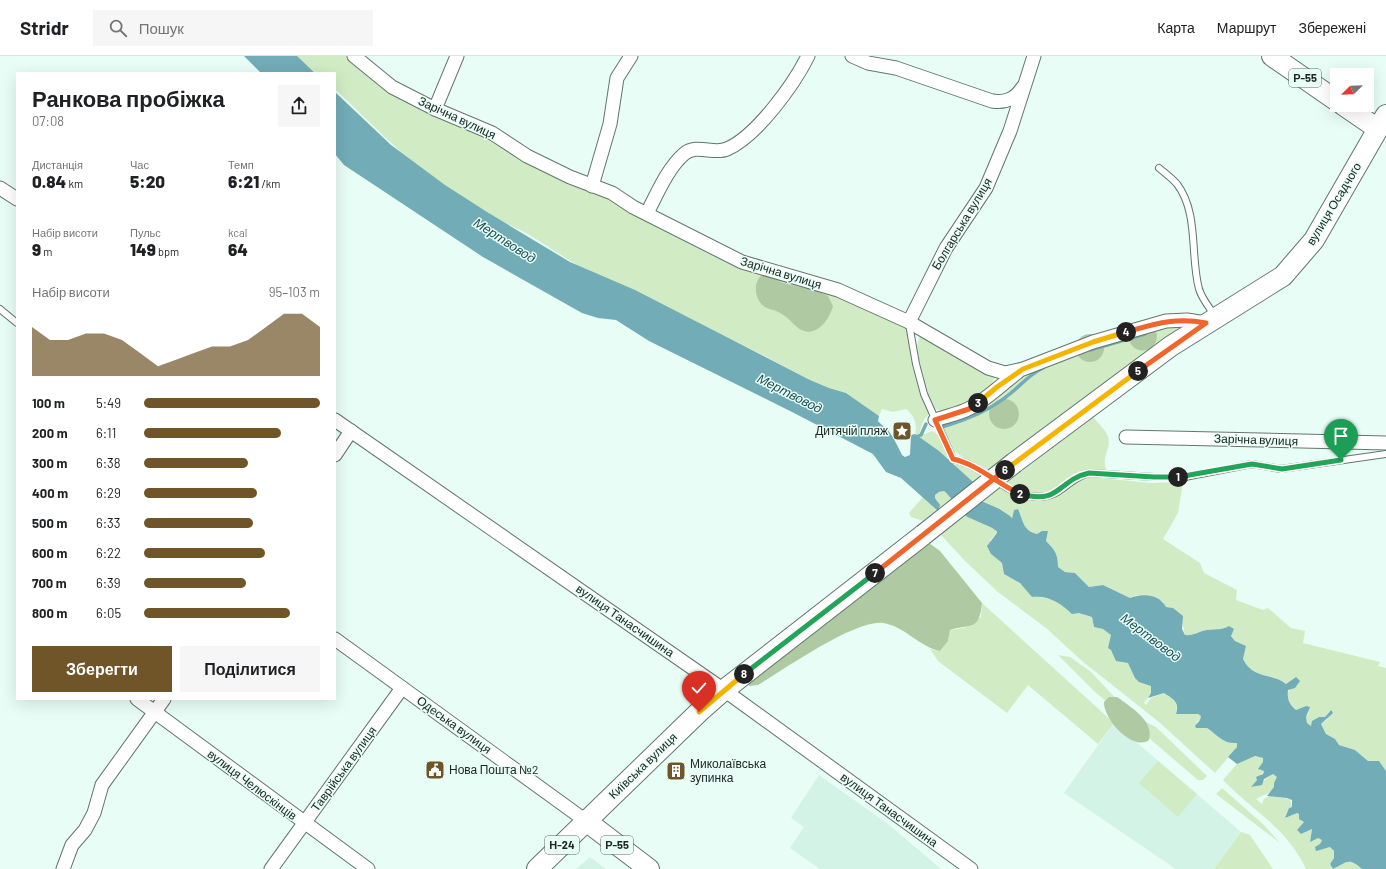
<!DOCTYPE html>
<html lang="uk">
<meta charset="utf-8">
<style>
:root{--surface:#fff;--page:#f6f6f6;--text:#202124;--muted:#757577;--line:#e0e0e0;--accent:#6f5527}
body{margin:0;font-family:Barlow,sans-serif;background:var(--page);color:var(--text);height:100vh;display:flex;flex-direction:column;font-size:15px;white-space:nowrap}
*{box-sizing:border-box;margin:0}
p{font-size:13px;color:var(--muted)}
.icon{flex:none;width:22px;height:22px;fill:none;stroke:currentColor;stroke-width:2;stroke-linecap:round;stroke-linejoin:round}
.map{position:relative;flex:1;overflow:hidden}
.side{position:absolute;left:16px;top:16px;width:320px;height:628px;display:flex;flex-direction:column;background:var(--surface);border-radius:0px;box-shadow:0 4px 16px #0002}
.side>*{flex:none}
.needle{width:26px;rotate:247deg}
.buttons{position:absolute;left:1330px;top:12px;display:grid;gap:8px}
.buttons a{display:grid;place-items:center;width:44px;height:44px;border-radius:0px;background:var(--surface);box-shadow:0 4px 16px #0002;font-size:20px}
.pin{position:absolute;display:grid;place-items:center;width:34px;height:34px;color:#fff;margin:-41px -17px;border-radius:50% 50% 50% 0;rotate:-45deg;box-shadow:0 0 4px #0007}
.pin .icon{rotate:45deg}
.km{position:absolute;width:20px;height:20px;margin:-10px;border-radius:50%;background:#222;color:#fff;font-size:11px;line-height:20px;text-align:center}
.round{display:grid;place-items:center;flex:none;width:42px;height:42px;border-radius:0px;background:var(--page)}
.summary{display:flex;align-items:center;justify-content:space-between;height:68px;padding:0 16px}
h1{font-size:22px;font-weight:800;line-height:30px}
.metrics{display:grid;grid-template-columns:repeat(3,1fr);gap:6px;height:68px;padding:4px 16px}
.metrics div{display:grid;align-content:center}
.metrics b{font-size:17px;font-weight:800}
.metrics small{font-size:11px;font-weight:400}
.metrics p{font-size:11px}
.chart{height:112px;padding:8px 16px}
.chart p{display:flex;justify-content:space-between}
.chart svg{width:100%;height:72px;margin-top:4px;fill:var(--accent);opacity:.7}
.primary-button{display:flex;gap:8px;margin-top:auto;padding:8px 16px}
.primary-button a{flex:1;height:46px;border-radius:0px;background:var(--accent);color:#fff;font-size:16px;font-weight:800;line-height:46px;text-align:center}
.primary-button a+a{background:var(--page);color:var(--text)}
ul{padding:0 16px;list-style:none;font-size:13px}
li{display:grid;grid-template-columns:64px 48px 1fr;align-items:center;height:30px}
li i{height:10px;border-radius:5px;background:var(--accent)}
header{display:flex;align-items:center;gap:24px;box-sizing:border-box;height:56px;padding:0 20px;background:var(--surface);border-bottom:1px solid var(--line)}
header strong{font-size:19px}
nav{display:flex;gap:22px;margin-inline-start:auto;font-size:14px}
.search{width:280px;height:36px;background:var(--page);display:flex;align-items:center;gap:10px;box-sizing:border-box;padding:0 14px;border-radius:0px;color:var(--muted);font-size:15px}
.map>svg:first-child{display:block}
</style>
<header>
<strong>Stridr</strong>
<div class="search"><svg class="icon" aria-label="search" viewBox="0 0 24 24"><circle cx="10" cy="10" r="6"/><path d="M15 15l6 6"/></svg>Пошук</div>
<nav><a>Карта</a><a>Маршрут</a><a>Збережені</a></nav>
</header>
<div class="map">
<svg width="1386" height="813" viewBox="0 0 1386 813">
<rect width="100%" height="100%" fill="#e7fdf5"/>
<g fill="#d3f3e7">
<polygon points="1114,667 1241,776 1214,813 1176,813 1064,737"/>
<polygon points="819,719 888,768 941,813 820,813 790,792 804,771 791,762"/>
<polygon points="590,801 606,813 576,813"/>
</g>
<g fill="#d1ebc5">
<path d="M296,0H357L401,39L739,208L834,236L906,270L917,323L930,357C922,364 921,370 919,380L932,375L938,378L948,404L915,378C918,369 914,359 906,353L893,356L882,353L879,360L846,337L829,332L810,324L761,298L580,211L528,178L489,159L411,106L335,33V17H316Z"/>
<polygon points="1174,268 1178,269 1180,274 989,416 953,395 941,371 942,368 1030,315 1090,291"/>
<path d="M924,280L994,321C994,327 986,338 980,342C972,349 944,357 935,353C927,341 911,291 920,281Z"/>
<path d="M1093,361C1098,367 1106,374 1108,381C1112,394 1100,400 1107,415C1096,414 1086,414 1076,419C1069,422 1065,428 1058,432C1041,443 1022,437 1005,428Z"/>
<path d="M960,407C985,420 1022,455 1052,442C1067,437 1074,424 1090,421L1151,427L1183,426L1178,457L1163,483L1200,507L1204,517L1237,534L1236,544L1263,554L1268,552L1291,572L1305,575L1303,587L1380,606L1378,610L1386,612V715L1379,705H1368L1355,694L1339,689L1335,683L1326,678L1321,668L1327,664L1330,654L1325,661H1318L1311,670L1307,667L1306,661L1309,657L1306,650L1296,654C1283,642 1288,633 1296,621L1286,628C1270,616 1254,624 1243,603L1246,590L1235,585L1231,579L1234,573L1229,570C1221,574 1216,573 1207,574C1199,575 1194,580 1185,579L1182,566L1173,552L1166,551L1162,545L1136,539L1130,542L1103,529L1089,531L1075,517L1065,516L1058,511C1058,498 1055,494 1046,485L1048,475H1042L1037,478C1023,475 1023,464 1018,453L1014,454L1011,467L1007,469L993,460L981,456L976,449L986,434L973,427L954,409Z"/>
<path d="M944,435C952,440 958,454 966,457C978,461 1016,461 990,484L991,498L1002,507L1004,518L1020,527L1032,541C1053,539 1071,556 1092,561L1094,571L1103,573L1112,579L1108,591C1113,595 1115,605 1122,606C1124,607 1126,606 1128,607C1139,625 1131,620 1151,629V637L1144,647L1146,649L1151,642L1164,637C1173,643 1179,646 1176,658H1198L1201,660L1200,664L1196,666L1201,672H1207C1221,681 1217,685 1237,687V691L1215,717L1159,666L1082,605L1046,572L998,536L965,505L941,479L923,465L911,461L909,457L923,441L938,455V445L935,442V439L939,436Z"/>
<polygon points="982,547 1114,667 1098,688 1028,629 1007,657 938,605 930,593 940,595 948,585 950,574 964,572 981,561"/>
<polygon points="1058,599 1070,601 1091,616 1122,649 1141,664 1156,671 1207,720 1203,724 1198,724 1093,634"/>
<path d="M1255,700L1263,702V706L1259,713L1264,715L1251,731C1258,732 1266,721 1273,718L1278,721C1273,739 1269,736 1256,743L1262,748L1264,743L1270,740L1290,743L1292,751L1289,752L1285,762L1297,756L1304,766L1297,774L1301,778L1312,773L1310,785L1318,782L1322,784L1320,788L1326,792L1330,791L1334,795V802L1330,808L1333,813C1347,806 1349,801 1362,813H1306C1287,772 1253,755 1223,724L1237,708Z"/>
<polygon points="1158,705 1197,738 1178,761 1139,727"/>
<polygon points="1222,732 1264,769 1280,787 1216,738"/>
<polygon points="1241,776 1250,779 1273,813 1214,813"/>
</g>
<g fill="#afcaa2">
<path d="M762,219H766L783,227L817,235L828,240L833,250C829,265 814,285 797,271C791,266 787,260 780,257C776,254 770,254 765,251C755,245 752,227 762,219Z"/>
<path d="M1154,271C1167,294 1131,306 1128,279Z"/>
<circle cx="1090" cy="292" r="14"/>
<circle cx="1004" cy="358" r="15"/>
<path d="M929,487L940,495L982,547C979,576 971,567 950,574L948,585L940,595C920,591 904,570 883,567C854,564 785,613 758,629L749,630V623L918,489Z"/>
<path d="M1109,641H1117L1120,643C1133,653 1154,665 1149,684C1132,696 1103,662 1104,646Z"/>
</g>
<g fill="#72acb6">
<polygon points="244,0 297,0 315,17 261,17"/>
<path d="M335,36L391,89L445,129L487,156L570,206L635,234L810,324L829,332L846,337L879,360L878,365C882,370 887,372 890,377C895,384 898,391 902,399L905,401L910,399L911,379L915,378L939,395L973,426L987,434L976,449L981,456L993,460L1007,469L1011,467L1014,454L1018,453C1023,464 1023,475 1037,478L1042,475H1048L1046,485C1055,494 1058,498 1058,511L1065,516L1075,517L1089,531L1103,529L1130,542C1143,537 1159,538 1166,551L1173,552L1183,560L1182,573L1185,579C1194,580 1199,575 1207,574C1216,573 1222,574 1229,570L1234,573L1231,580L1235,585L1246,590L1243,603C1254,624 1270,616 1286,628L1296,621L1300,625L1295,632L1288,634C1287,643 1289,648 1296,654L1306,650L1310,651L1306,661L1307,667L1311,670L1312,665L1319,661H1325L1331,654L1333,657L1321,668L1326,678L1335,683L1339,689L1355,694L1368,705H1379L1386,715V813H1362C1349,801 1347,806 1333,813L1330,808L1334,802V795L1330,791L1316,795L1315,791L1320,788L1322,784L1318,782L1310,786L1312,773L1301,778L1297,774L1304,766L1299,763V758L1297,757L1285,762L1289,752L1292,751V744L1287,742L1267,740L1274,731V727L1277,721L1273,718L1264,723L1262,729L1251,731L1257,724L1256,721L1263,718L1264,715L1258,713L1263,706V702L1255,700L1237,708L1228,701L1237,691V687C1222,688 1218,679 1207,672H1196L1195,670L1200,664L1201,660L1198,658H1176C1180,646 1173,643 1164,637L1148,642L1151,637V630L1139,626L1135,622L1128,607L1116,605L1111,594L1108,592L1111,579L1103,573L1094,571L1092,561L1079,557L1072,558C1061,547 1048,539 1032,541L1020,527L1004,518L1002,507L991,498L987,490L997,477L998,469C990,458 977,461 966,457C956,453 951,440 944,435L939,436L935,439V442L940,449L938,455L901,422L886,416L873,398L794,357L649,285L616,264L598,262L582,257L483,201L344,109L335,98Z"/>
</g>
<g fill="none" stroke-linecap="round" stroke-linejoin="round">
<g stroke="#72acb6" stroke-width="3.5">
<polyline points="1090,294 1145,278"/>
<path d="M942,371C968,363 991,354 1011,337C1022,328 1030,318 1043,312"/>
<polyline points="916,381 921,379 926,368"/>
</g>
<polyline stroke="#72acb6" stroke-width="20" points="972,452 995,462 1004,468 1017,490"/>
<g stroke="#62766f" stroke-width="8">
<g id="service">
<path d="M1159,112C1165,117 1172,122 1177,128C1199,157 1190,200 1199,233C1202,243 1209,251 1215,260"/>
<polyline points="0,253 17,267"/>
<path d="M909,268L916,308L924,338L953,403C988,410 1009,447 1047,440C1062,438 1071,421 1089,417L1154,421H1185L1252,408L1281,413L1386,398"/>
</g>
</g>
<g stroke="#62766f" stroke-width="15">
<g id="minor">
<polyline points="354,0 392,31 435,53 492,77 527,100 570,121 612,137 633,151 742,206 838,234 909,266 988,312 1005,317 1023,313 1093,286 1166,265 1187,264 1206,267"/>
<path d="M852,0L868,7L896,12L992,45C1006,47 1015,43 1023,31"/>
<polyline points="435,53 457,0"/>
<polyline points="592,130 610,68 617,22 631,0"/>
<polyline points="0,132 17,143"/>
<path d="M647,157C657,138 667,113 684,98C697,87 713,99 727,93C757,80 794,28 808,0"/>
<polyline points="909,266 946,192 986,132 1010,75 1034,0"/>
<polyline points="335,364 724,634 971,813"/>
<path d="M935,364C946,360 959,358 970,352C986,344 1003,327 1018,316"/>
<polyline points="1126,381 1386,387"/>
<polyline points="335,399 351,375"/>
<polyline points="335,583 586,765"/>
<polyline points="137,643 368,813"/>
<polyline points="63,813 72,789 85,774 94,757 102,729 164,643"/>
<polyline points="271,813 402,632"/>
</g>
</g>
<g stroke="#62766f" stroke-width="22">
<g id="primary">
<polyline points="1272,0 1337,45"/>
<polyline points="1343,49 1378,73"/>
<polyline points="1014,407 1171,290 1283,220 1314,184 1386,59"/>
<polyline points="586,765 649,813"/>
<polyline points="537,813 699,656 724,634 923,479"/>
</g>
</g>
<use href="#service" stroke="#fff" stroke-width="6"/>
<use href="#minor" stroke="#fff" stroke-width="13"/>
<use href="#primary" stroke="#fff" stroke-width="20"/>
<g stroke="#62766f" stroke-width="22" stroke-linecap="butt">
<polyline id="primary-bridge" points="923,479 1014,407"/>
</g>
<use href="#primary-bridge" stroke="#fff" stroke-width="20"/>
</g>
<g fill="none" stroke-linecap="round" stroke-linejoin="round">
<g stroke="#fff" stroke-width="8">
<polyline id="split-1" points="1178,421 1252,408 1282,413 1341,404"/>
</g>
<g stroke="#fff" stroke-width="8">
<path id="split-2" d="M1020,438C1062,449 1057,424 1089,417L1154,421H1178"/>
</g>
<g stroke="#fff" stroke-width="8">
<path id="split-3" d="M978,347L969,353L935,364L953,403C977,408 998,428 1020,438"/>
</g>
<g stroke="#fff" stroke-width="8">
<polyline id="split-4" points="978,347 997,331 1023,313 1093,286 1126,276"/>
</g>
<g stroke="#fff" stroke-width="8">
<path id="split-5" d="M1126,276C1155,268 1175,261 1206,267L1138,315"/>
</g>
<g stroke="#fff" stroke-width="8">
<polyline id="split-6" points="1005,414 1138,315"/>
</g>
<g stroke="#fff" stroke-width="8">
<polyline id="split-7" points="875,517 1005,414"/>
</g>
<g stroke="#fff" stroke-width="8">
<polyline id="split-8" points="744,618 875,517"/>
</g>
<g stroke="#fff" stroke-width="8">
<polyline id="split-9" points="699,656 744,618"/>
</g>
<use href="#split-1" stroke="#22a559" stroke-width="5"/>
<use href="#split-2" stroke="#22a559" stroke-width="5"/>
<use href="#split-3" stroke="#f0652b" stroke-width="5"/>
<use href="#split-4" stroke="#f5b400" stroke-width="5"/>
<use href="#split-5" stroke="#f0652b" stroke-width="5"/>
<use href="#split-6" stroke="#f5b400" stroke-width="5"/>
<use href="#split-7" stroke="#f0652b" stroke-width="5"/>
<use href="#split-8" stroke="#22a559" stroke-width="5"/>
<use href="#split-9" stroke="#f5b400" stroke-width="5"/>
</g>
<defs>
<g id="sight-square" transform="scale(1)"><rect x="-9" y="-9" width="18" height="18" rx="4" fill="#6f5527" stroke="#e7fdf5"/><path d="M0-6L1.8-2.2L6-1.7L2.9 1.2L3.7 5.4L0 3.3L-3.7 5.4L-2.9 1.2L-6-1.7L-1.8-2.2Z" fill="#fff"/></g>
<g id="civic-square" transform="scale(1)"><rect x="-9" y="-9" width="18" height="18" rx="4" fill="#6f5527" stroke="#e7fdf5"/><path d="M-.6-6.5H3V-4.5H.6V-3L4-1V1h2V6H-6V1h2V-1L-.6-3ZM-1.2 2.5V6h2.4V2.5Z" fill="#fff"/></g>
<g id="building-square" transform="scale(1)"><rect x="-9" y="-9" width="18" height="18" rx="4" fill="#6f5527" stroke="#e7fdf5"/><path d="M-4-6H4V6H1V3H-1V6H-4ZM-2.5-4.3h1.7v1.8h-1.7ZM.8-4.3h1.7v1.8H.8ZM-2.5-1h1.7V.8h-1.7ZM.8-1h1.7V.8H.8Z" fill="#fff"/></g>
</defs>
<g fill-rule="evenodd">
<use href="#sight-square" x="902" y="375"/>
<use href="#civic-square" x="435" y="714"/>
<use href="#building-square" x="676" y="715"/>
</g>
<g text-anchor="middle" stroke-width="3" stroke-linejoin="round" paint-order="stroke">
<g fill="#e7fdf5" stroke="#5c6863" stroke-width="1">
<rect x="1289" y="13" width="32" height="18" rx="3"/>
<rect x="545" y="780" width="34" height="18" rx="3"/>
<rect x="601" y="780" width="32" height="18" rx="3"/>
</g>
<g font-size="11" font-weight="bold" fill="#202825">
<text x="1305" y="26">Р-55</text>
<text x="562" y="793">Н-24</text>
<text x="617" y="793">Р-55</text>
</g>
<g font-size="12" fill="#202825" stroke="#e7fdf5">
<text transform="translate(457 62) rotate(25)" y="4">Зарічна вулиця</text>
<text transform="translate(1334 148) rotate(-59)" y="4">вулиця Осадчого</text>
<text transform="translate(962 168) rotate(-59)" y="4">Болгарська вулиця</text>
<text transform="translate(781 217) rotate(17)" y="4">Зарічна вулиця</text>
<text transform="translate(1256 384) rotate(2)" y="4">Зарічна вулиця</text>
<text transform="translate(625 565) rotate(35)" y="4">вулиця Танасчишина</text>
<text transform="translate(454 669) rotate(36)" y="4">Одеська вулиця</text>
<text transform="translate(643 710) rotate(-44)" y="4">Київська вулиця</text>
<text transform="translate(344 713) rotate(-54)" y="4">Таврійська вулиця</text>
<text transform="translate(252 729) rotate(37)" y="4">вулиця Челюскінців</text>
<text transform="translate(889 754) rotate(36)" y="4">вулиця Танасчишина</text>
</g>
<g font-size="12" fill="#202825" stroke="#e7fdf5" text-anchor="start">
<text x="888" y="379" text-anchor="end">Дитячій пляж</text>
<text x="690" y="712">Миколаївська<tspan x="690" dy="14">зупинка</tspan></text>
<text x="449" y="718">Нова Пошта №2</text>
</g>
<g font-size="13" font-style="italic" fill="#1c4f57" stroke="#e7fdf5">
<text transform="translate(505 184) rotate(33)" y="5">Мертвовод</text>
<text transform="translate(790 337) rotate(27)" y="5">Мертвовод</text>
<text transform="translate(1151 581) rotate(37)" y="5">Мертвовод</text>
</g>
</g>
</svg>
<div class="buttons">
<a><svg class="needle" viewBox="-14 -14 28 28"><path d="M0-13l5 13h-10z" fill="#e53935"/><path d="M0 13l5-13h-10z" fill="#757577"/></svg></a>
</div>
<div class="pin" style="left:1341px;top:404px;background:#1e9e55"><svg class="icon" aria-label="arrive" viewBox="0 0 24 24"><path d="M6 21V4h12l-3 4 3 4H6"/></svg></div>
<div class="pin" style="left:699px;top:656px;background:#d93025"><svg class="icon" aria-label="check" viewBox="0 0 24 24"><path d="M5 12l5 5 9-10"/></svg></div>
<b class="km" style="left:1178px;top:421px">1</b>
<b class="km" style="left:1020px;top:438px">2</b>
<b class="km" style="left:978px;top:347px">3</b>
<b class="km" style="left:1126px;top:276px">4</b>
<b class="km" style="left:1138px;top:315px">5</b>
<b class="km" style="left:1005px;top:414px">6</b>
<b class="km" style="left:875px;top:517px">7</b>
<b class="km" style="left:744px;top:618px">8</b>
<section class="side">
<div class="summary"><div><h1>Ранкова пробіжка</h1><p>07:08</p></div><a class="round"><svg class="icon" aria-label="share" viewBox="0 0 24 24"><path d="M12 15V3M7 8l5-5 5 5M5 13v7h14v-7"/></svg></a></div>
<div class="metrics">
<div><p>Дистанція</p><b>0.84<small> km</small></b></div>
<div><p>Час</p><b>5:20</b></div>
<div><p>Темп</p><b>6:21<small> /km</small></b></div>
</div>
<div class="metrics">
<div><p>Набір висоти</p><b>9<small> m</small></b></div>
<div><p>Пульс</p><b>149<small> bpm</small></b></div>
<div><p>kcal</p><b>64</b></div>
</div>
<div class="chart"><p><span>Набір висоти</span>95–103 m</p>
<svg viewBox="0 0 160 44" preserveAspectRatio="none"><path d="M0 44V14L10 22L20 22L30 18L40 18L50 22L60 30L70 38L80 34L90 30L100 26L110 26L120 22L130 14L140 6L150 6L160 14V44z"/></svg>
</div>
<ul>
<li><b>100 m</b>5:49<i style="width:100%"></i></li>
<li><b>200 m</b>6:11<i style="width:78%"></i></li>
<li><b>300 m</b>6:38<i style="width:59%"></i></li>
<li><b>400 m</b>6:29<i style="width:64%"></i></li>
<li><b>500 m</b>6:33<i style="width:62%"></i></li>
<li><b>600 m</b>6:22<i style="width:69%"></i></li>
<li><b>700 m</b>6:39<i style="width:58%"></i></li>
<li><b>800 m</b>6:05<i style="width:83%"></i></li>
</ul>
<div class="primary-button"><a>Зберегти</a><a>Поділитися</a></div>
</section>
</div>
